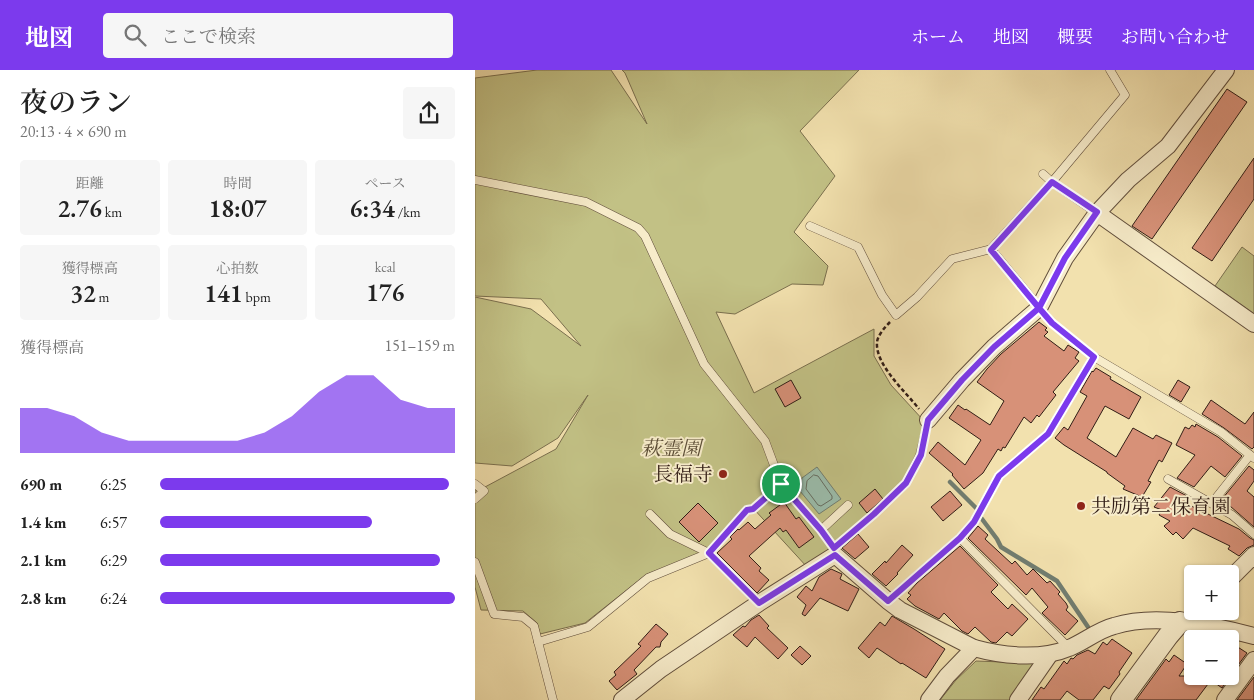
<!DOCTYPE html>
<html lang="ja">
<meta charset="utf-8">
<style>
:root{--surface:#fff;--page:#f6f6f6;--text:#222;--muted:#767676;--accent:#7c3aed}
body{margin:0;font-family:"EB Garamond","Noto Serif JP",serif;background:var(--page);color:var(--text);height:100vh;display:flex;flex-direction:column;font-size:19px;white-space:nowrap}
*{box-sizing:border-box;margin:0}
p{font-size:16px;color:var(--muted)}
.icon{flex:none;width:28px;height:28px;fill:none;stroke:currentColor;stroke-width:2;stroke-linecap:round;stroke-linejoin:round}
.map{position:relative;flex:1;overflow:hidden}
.sheet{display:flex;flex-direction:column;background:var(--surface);width:475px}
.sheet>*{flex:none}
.controls{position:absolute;left:709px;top:495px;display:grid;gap:10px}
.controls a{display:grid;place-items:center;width:55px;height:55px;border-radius:5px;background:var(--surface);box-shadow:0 1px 4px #0004;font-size:25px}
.pin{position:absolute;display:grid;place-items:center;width:42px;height:42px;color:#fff;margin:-21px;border:2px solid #fff;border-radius:50%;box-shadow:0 1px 5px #0007}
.round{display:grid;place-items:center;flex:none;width:52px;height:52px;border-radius:5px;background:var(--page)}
.overview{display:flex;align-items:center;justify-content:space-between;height:85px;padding:0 20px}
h1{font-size:28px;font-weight:600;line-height:38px}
.stats{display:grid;grid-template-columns:repeat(3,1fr);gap:8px;height:85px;padding:5px 20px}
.stats div{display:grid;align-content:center;border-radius:5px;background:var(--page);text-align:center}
.stats b{font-size:25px;font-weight:600}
.stats small{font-size:14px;font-weight:400}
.stats p{font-size:14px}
.chart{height:140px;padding:10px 20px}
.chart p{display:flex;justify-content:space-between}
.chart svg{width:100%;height:90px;margin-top:5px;fill:var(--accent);opacity:.7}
ul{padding:0 20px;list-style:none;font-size:16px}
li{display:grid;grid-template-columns:80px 60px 1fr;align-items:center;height:38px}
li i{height:12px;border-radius:6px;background:var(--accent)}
header{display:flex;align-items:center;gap:30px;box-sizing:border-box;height:70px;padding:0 25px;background:var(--accent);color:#fff}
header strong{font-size:24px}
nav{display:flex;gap:28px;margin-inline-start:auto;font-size:18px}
.search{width:350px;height:45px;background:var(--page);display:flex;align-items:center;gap:12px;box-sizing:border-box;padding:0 18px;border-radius:5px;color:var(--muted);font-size:19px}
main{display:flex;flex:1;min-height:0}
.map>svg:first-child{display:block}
</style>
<header>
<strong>地図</strong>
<div class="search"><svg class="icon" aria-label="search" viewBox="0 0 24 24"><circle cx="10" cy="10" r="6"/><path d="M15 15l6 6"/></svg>ここで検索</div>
<nav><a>ホーム</a><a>地図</a><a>概要</a><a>お問い合わせ</a></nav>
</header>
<main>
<section class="sheet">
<div class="overview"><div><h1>夜のラン</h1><p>20:13 · 4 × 690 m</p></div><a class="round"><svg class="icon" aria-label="share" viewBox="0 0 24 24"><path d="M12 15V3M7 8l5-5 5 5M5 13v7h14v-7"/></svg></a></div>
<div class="stats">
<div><p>距離</p><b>2.76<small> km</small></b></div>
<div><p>時間</p><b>18:07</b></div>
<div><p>ペース</p><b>6:34<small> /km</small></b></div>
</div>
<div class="stats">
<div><p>獲得標高</p><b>32<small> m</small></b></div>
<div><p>心拍数</p><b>141<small> bpm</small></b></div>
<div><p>kcal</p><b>176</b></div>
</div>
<div class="chart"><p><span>獲得標高</span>151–159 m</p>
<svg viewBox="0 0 160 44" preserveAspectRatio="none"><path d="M0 44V22L10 22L20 26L30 34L40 38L50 38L60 38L70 38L80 38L90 34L100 26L110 14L120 6L130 6L140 18L150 22L160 22V44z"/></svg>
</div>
<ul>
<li><b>690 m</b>6:25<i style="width:98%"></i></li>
<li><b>1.4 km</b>6:57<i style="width:72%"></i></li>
<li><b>2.1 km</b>6:29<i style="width:95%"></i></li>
<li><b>2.8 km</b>6:24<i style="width:100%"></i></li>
</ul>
</section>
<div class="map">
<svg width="779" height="630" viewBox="0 0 779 630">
<rect width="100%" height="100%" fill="#f2e1ae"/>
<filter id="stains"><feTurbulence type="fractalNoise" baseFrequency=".004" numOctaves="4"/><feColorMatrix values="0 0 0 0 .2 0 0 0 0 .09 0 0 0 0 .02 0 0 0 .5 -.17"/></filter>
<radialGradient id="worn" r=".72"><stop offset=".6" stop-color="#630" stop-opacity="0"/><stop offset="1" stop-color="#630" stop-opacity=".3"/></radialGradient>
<g fill="#c2c185" stroke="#7a6f4e">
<polygon points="62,0 136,0 172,54 150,3 147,0 384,0 325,61 360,106 319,162 353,196 348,215 317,214 260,244 241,242 279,323 399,259 399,286 416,315 449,351 441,384 427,413 396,444 332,497 277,437 230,483 172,504 110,553 65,564 62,553 48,541 6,540 0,517 0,411 10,417 81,379 113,325 83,368 37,396 0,393 0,227 56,239 106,276 66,229 0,226 0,8"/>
<polygon points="767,177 779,186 779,244 740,216"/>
<polygon points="571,590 543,630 465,630 481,610 501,591 554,593"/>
</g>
<polygon fill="#9bbdac" stroke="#717d70" points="342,397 366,429 344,444 325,421 327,408"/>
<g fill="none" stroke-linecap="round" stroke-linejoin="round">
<polygon stroke="#666d61" stroke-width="1" points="339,405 343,406 357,426 357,429 346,436 343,435 331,419 332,411"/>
<g stroke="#717d70" stroke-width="4.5">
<polyline points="475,412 501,438"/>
<polyline points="507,449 522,469 526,477 582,511 613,557"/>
</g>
</g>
<g fill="#d79178" stroke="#311d16">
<polygon points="752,19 772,32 677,169 657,156"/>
<polygon points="779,88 779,129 737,191 717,178"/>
<polygon points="564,252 572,258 570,260 573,262 569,266 589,281 593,275 604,282 600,288 604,291 578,322 581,325 564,347 562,345 556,353 549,347 530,378 528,377 526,381 523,379 508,403 489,419 477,405 478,404 454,383 463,372 490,395 506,370 474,348 483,335 490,340 491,339 515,355 529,331 502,312 512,299 526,284"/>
<polygon points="621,298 636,307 635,309 666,327 654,349 630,336 612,368 641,387 658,358 678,369 681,365 697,373 687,392 684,390 673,411 676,412 667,427 648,419 650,416 632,403 632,402 589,375 580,368 589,357 593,360 612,326 605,322 617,301 618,302"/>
<polygon points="316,310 326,328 310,337 300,319"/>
<polygon points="703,310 715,317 706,332 694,325"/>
<polygon points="736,330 770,354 779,342 779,377 777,379 749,358 727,344"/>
<polygon points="721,354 743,367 767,386 750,407 736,396 719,417 702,408 720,385 701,375 710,357 714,359 717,355 720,357"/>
<polygon points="774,396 779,400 779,411 772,421 779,427 779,457 747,429"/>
<polygon points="695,417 712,426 708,432 764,459 775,468 779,470 779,475 772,478 764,486 753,479 755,476 718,458 708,469 701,462 698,465 689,456 695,451 684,445 687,440 679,437"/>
<polygon points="400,419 408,429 392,443 384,433"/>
<polygon points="475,421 487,435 468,451 456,437"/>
<polygon points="309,432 321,449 324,447 339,467 324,478 311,460 308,462 305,458 274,486 286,498 284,501 294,510 282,523 242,483 257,469 255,467 263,459 264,460 273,452 280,459 296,445 294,443"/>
<polygon points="223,433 243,453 224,472 204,452"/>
<polygon points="503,456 513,465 510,469 537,494 540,491 552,505 558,499 572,513 575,511 585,522 583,524 591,533 593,537 591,540 603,551 590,565 567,543 573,537 557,518 551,525 493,468"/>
<polygon points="383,464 394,477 380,489 367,478"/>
<polygon points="427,475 438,485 422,503 423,504 411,516 397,504 410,491 411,493"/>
<polygon points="485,476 523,515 516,522 533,539 537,534 553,549 537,566 532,562 521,573 516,572 500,557 493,564 487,561 469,543 464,549 440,536 432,529 436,525 433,523 442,513"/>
<polygon points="356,499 367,504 365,509 384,519 373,541 345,528 330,546 327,544 331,535 322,527 331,516 337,521 344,507"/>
<polygon points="284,545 294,556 292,558 313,578 303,589 280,567 272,577 258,565 268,556 270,557 276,550"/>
<polygon points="417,546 439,559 470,579 451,608 427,593 426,594 402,578 394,588 383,578 405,552 410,556"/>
<polygon points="181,554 193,564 186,572 185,577 181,577 159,600 162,604 142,620 134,611 141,605 139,602 166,576 163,574"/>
<polygon points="637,569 657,583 644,602 645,604 634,619 629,616 618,630 604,630 592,621 585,630 557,630 566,617 569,619 589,591 592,594 596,588 598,589 602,585 613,580 620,584 628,572 632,575"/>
<polygon points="755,572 772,583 755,606"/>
<polygon points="325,576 336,586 327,595 316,585"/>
<polygon points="699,585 712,594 704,606 755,606 747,618 736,610 721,630 661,630 691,589 694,592"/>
<polygon points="779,607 779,630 762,630"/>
</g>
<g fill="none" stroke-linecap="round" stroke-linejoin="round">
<g stroke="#614e3c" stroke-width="9">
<g id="service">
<polyline points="568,104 577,112 622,143"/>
<polyline points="0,110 111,132 163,158 170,166 229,294 290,371 306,414 346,460 359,478 360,485"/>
<polyline points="335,156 383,177 407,225 421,245 442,227 477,189 516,179 577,253 619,287 573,364 524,406 499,452 485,468 413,531"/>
<polyline points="516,179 577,112 650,25 635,0"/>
<polyline points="619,287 746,362 779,388"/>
<polyline points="693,409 757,445 779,464"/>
<polyline points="0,414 9,421 0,429"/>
<polyline points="737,433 775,385"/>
<polyline points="175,444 195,464 234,483 284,533"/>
<polyline points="346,460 373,435"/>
<polyline points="485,468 594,578"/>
<polyline points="0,492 19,544 48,547 59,556 78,630"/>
<polyline points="63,572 113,557 173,508 234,483 272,440 278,439 306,414"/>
</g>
</g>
<g stroke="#614e3c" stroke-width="18">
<g id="minor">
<polyline points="622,143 779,254"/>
<polyline points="453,350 487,310 519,277 564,238 590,188 622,143 653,110 693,76 751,0"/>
<polyline points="755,509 779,485"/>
<path d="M147,630L186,599L284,533L360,485L413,531L425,540L499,578C528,586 566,590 594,578C609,572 623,560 639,556C681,543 737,555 779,566"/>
<polyline points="454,630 472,606 499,578"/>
<polyline points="543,630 575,584"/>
<polyline points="750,630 779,590"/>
</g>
</g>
<g stroke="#614e3c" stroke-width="22">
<polyline id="tertiary" points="646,630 693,566 705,552"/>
</g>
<g stroke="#311d16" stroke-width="2.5" stroke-dasharray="4 2.5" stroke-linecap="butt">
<path d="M415,252C410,257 403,265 402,272C400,295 431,322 444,339"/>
<polyline points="366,472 399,444 431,413 446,385 450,363"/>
</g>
<use href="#service" stroke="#f7ecca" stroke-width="8"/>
<use href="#minor" stroke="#f7ecca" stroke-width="16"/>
<use href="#tertiary" stroke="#f7ecca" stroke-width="20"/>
</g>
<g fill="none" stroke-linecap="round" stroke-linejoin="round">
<g stroke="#fff" stroke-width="10">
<polyline id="route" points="306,414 278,439 272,440 234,483 284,533 360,485 413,531 485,468 499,452 524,406 573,364 619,287 577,253 564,238 590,188 622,142 577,112 516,180 564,238 519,277 487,310 453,350 446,385 431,413 399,444 359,478 346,460 306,414"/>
</g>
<use href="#route" stroke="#7c3aed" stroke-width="6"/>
</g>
<g fill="#8f2418" stroke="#f7ecca" stroke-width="2">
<circle cx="248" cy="404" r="5"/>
<circle cx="606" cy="436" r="5"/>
</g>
<g text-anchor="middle" stroke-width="4" stroke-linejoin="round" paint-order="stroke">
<g font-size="20" font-style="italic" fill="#5c4e37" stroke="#f7ecca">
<text x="196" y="385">萩霊園</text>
</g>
<g font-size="20" fill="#311d16" stroke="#f7ecca" text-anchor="end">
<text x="238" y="411">長福寺</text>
<text x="616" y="443" text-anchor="start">共励第二保育園</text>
</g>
</g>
<rect width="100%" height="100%" filter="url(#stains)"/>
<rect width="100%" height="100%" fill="url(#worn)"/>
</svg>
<div class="controls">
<a>+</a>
<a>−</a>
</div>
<div class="pin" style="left:306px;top:414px;background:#1e9e55"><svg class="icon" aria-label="arrive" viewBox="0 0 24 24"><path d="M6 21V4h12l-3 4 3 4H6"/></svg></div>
</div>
</main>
